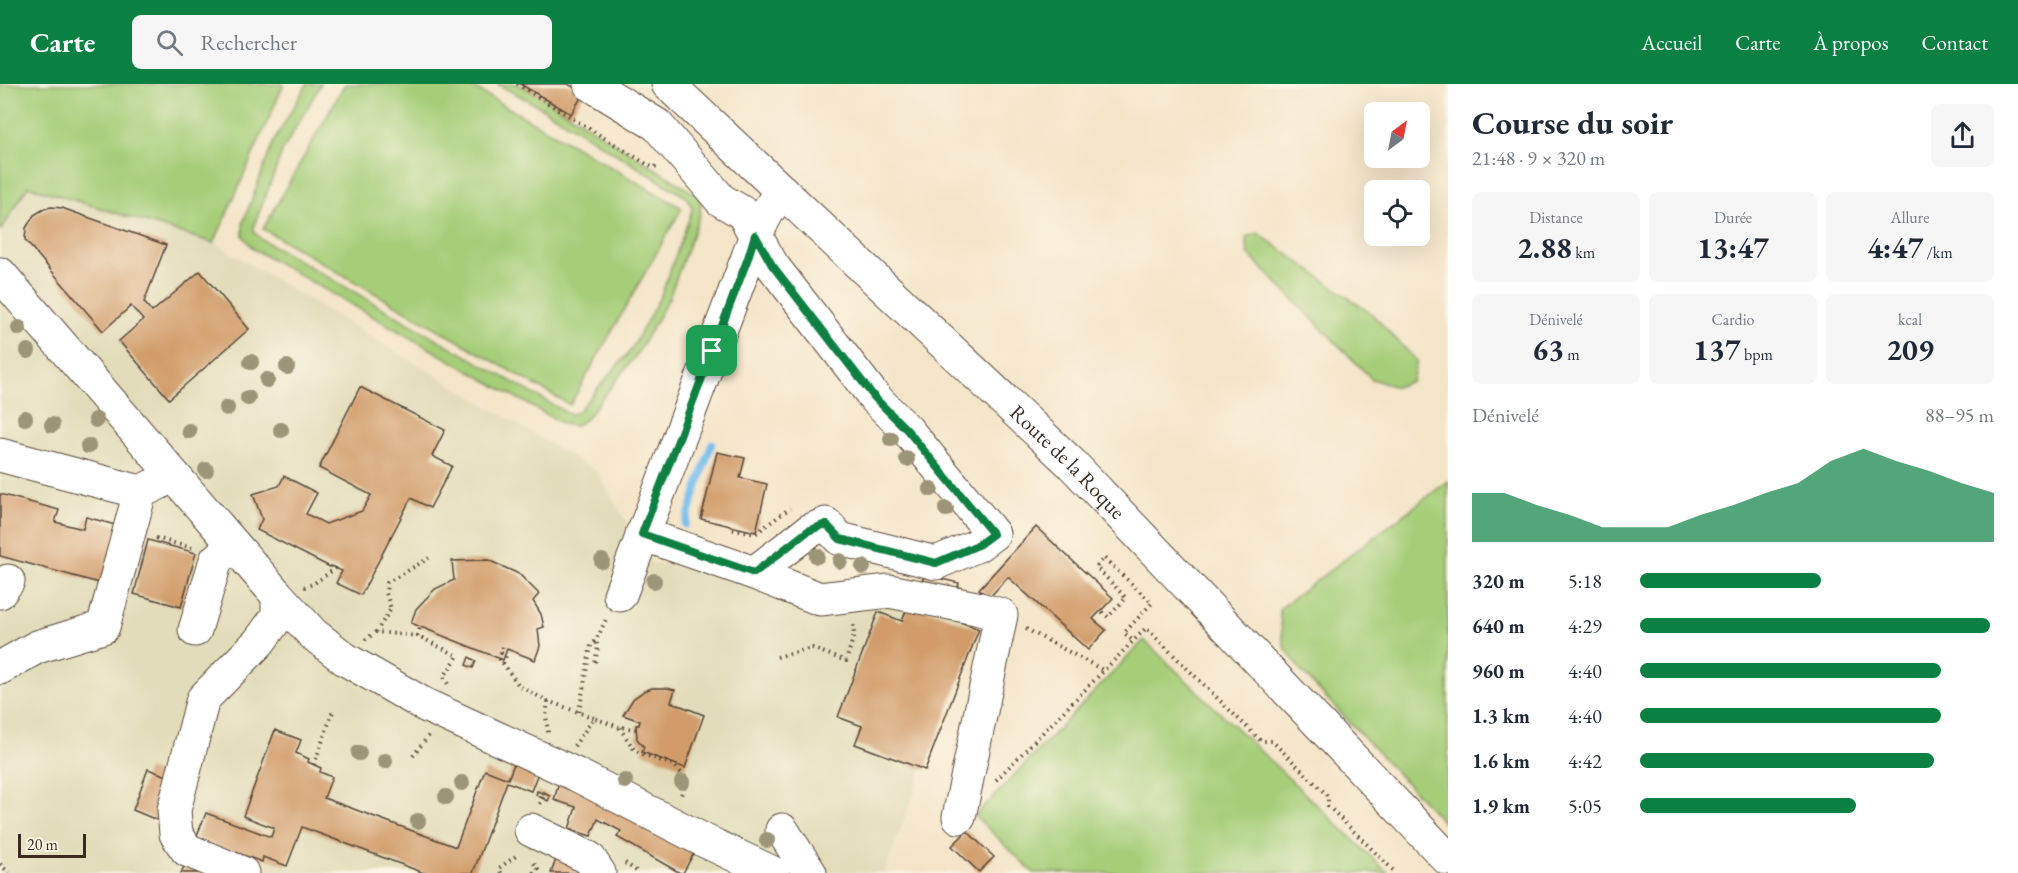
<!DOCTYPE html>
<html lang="fr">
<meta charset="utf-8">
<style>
:root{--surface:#fff;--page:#f6f6f7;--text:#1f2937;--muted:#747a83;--accent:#0b8043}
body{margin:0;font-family:"EB Garamond",serif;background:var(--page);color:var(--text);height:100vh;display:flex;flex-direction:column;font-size:22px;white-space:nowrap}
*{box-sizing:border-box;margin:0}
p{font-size:20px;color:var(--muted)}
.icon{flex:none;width:33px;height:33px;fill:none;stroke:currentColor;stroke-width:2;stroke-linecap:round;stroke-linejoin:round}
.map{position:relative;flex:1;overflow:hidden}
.sheet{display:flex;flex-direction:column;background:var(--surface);width:570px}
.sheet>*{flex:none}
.needle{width:39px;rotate:32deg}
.tools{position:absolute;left:1364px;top:18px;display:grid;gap:12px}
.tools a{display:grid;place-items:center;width:66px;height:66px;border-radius:9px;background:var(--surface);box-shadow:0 6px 24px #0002;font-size:30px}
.scale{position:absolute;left:18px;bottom:15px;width:68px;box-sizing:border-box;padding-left:6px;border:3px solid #3b2a1e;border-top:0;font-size:16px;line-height:21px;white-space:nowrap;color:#3b2a1e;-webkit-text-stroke:4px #fcf5e5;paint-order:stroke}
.pin{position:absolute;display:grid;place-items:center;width:51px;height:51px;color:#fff;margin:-26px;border-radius:12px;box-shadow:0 3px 9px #0006}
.round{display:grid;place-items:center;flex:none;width:63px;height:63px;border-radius:9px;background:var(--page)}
.overview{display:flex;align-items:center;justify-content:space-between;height:102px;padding:0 24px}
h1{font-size:33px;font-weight:700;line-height:45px}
.figures{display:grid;grid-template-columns:repeat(3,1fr);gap:9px;height:102px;padding:6px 24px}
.figures div{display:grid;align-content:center;border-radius:9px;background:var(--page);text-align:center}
.figures b{font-size:30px;font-weight:700}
.figures small{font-size:16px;font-weight:400}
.figures p{font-size:16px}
.chart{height:168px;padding:12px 24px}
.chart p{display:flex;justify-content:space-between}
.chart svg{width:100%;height:108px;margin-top:6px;fill:var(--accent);opacity:.7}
ul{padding:0 24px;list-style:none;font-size:20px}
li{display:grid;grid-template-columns:96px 72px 1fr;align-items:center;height:45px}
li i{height:15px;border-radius:8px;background:var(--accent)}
header{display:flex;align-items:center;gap:36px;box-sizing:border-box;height:84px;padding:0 30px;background:var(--accent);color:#fff}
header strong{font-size:28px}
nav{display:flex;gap:33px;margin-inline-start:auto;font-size:21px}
.search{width:420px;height:54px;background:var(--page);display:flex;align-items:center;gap:15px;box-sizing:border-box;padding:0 21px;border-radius:9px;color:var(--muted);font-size:22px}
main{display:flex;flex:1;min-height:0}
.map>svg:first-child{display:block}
</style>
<header>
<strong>Carte</strong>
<div class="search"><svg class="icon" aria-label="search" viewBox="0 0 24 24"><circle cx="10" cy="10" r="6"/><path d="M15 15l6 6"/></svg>Rechercher</div>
<nav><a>Accueil</a><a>Carte</a><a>À propos</a><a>Contact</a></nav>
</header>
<main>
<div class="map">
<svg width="1448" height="789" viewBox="0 0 1448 789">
<rect width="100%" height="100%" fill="#fcf5e5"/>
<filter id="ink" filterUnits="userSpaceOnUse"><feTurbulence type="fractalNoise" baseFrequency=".0167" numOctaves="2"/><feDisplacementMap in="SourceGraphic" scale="12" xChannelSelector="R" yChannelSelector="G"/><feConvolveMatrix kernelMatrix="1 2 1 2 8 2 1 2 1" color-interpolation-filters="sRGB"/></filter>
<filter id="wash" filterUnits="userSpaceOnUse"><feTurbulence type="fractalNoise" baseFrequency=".008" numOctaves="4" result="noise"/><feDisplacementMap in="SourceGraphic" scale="24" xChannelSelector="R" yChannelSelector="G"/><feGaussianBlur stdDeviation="1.35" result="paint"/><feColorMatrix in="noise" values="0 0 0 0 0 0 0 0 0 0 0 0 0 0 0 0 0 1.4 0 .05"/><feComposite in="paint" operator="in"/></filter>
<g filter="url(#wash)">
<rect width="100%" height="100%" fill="#f4e5c9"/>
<polygon fill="#e2dcba" points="28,102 214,159 596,387 651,479 908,505 979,535 884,789 0,789 0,145 2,146"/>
<g fill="#a6ce79" stroke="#707c4c" stroke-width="1.5">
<polygon points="0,0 284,0 214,159 28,102 1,146 0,145"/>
<polygon points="307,0 321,0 283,66 254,142 254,148 261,155 567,329 573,330 579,326 631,266 662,209 691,129 692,123 686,113 537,21 497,0 517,0 542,13 694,109 701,118 700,130 669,214 637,270 585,336 575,342 563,340 253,165 243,152 243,139 273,59"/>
<polygon points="345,0 467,0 682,124 570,321 263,145"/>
<polygon points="1258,149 1373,231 1417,277 1412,297 1396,303 1372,295 1248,170 1246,153"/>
<polygon points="1448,397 1448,743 1301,587 1284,562 1279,525"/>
<polygon points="1144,556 1388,789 1034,789 975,732"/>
</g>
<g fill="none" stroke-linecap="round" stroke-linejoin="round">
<polyline stroke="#74bded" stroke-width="7" points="685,441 712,359"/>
</g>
<g id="blocks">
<g fill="#d19c6b">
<polygon points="520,0 568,0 584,9 571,30"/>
<polygon points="51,123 62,124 166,161 144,218 152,228 200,187 249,245 169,315 119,257 143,236 131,222 103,247 25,156 26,144 34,131 44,125"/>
<polygon points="360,303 445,346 432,372 452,382 430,424 411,414 361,511 336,499 342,487 331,482 330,483 257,446 262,435 253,410 279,402 284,392 317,409 306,430 326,440 362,427 371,411 319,384"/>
<polygon points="717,368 745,374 740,394 767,400 756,448 701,435"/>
<polygon points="0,410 59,426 55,438 83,445 86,433 119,442 103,500 0,472"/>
<polygon points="1036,443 1113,514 1093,535 1106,546 1088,566 1008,493 989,514 979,505"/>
<polygon points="148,456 196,469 181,523 134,510"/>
<polygon points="488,476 519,490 539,510 533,517 541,530 544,543 538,545 540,562 535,576 507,565 503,576 411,539 416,525 435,505 454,496 452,477"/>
<polygon points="924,491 959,499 956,513 920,505"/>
<polygon points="909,519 979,545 925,686 855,660 862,642 838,633 878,528 902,537"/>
<polygon points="469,573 476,577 473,584 466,581"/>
<polygon points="652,604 667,604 675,606 671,618 704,631 685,684 642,668 644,663 637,655 636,641 639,641 640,637 623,631 633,615 644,607"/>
<polygon points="275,646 301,656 296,669 309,675 308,678 321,684 320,688 332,693 324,714 456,763 485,686 508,695 514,680 538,689 531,707 507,698 473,789 424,789 302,743 287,782 263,773 262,778 196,754 206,729 271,753 274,744 243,732"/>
<polygon points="148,685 175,695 159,737 133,726"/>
<polygon points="562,698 695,767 683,789 680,789 617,753 621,747 598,735 591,752 569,745 576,723 554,716 558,702"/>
<polygon points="537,707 550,712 548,717 536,711"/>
<polygon points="967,747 994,773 979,788 952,762"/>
<polygon points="558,770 581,779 577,789 551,789"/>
<polygon points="187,776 210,789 181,789"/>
</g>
</g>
</g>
<g filter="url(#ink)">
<use href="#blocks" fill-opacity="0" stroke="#574638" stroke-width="1.5"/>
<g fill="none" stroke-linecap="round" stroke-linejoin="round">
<g stroke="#574638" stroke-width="35">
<g id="minor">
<polyline points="590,0 657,41 721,116 743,129 772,181 875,314 907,346 993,450 978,461 936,479 840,455 826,440 809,447 754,489 642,450"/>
<path id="s1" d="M668,0L1072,380L1448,775"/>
<polyline points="0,190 278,512 313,550 345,575 425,621 577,691 705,757 773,789"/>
<polyline points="0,371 140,408 159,399"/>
<polyline points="754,489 820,515 889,507 976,524 1001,531 959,733"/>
<polyline points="0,508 8,497"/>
<path d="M620,511L748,173C756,149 766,126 782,107"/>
<polyline points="195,546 216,476 233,461"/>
<polyline points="0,584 37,563 103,543 140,408"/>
<polyline points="531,746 589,774 599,789"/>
<polyline points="782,746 810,789"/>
<polyline points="242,789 187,766 176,750 174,726 203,615 259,558 278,532 278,512"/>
</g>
</g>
<g stroke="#574638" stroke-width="4" stroke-dasharray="1.5 4.5" stroke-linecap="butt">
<polyline points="517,0 653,84 657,82"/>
<polyline points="731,442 730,445 755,450 790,424"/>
<polyline points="156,454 192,464"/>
<polyline points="304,503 313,500 336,484"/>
<polyline points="1102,528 1108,533 1126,514 1096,483 1104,474 1152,519 1124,549 1133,557"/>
<polyline points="1026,545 1103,586"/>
<polyline points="376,548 391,525 386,509 387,499 429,474"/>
<polyline points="418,552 420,543"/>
<polyline points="365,556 376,548 418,552 458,572 444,593 449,602"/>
<polyline points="503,563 499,574 520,603 548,617 594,634"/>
<polyline points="501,569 506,572 503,579"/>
<polyline points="777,573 812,564 846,577 854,551 853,537"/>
<polyline points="595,578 598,563 596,557"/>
<polyline points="548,617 546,632 548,649"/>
<polyline points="579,628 591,561 596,557 607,533"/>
<polyline points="636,645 619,643 635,667 673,681 685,693 684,704 680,713"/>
<polyline points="574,662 594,634 619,643"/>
<polyline points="413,672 429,651"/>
<polyline points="314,681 333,627"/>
<polyline points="996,696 1146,544 1261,657 1272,657 1328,712 1328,722 1396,789"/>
<polyline points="540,720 546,705"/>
<polyline points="625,779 639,789"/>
<polyline points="0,780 9,789"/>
<polyline points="501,789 499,784 519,770"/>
<polyline points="533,789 538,785 534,779"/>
</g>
<use href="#minor" stroke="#fff" stroke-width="33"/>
</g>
<g fill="#9d9578">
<circle cx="19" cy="244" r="8"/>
<circle cx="28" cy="267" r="8"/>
<circle cx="251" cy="278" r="8"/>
<circle cx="287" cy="283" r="8"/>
<circle cx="267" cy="296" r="8"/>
<circle cx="248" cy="314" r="8"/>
<circle cx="227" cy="324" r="8"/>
<circle cx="25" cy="334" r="8"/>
<circle cx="96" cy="336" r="8"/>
<circle cx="52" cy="341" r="8"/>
<circle cx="281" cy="346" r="8"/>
<circle cx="189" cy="347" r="8"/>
<circle cx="891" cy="355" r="8"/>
<circle cx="88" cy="362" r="8"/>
<circle cx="907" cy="375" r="8"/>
<circle cx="206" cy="386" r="8"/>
<circle cx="931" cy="405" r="8"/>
<circle cx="946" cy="425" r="8"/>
<circle cx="817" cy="472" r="8"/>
<circle cx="602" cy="477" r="8"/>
<circle cx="840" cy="477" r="8"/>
<circle cx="863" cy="483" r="8"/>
<circle cx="654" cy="497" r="8"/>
<circle cx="359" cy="669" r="8"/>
<circle cx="385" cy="677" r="8"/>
<circle cx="625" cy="697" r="8"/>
<circle cx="682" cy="698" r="8"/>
<circle cx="462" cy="699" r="8"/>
<circle cx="446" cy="713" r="8"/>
<circle cx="418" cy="737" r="8"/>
<circle cx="767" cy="756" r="8"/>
</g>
</g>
<g fill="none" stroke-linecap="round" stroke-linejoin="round" filter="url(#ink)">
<g stroke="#fff" stroke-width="12">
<polygon id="route" points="755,151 772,181 875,314 907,346 993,450 978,461 936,479 840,455 826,440 808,447 754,489 642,450 748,174"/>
</g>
<use href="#route" stroke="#0b8043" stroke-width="8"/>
</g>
<g text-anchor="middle" stroke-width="6" stroke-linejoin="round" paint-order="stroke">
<g font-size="21" fill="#3b2a1e" stroke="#fcf5e5">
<text dy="7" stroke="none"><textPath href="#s1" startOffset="550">Route de la Roque</textPath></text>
</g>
</g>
</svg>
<div class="tools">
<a><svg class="needle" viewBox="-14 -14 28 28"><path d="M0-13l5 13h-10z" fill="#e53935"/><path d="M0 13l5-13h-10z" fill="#747a83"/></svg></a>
<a><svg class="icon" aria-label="locate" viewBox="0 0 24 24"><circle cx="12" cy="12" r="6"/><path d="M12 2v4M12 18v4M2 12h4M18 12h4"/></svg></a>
</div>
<div class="scale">20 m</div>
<div class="pin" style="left:712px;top:267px;background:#1e9e55"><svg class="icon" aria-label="arrive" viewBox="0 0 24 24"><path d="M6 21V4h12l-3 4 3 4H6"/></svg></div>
</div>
<section class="sheet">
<div class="overview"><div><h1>Course du soir</h1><p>21:48 · 9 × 320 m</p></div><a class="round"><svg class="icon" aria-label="share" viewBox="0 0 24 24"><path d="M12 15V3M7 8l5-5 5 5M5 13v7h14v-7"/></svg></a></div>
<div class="figures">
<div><p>Distance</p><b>2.88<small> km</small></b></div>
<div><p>Durée</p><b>13:47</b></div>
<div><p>Allure</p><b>4:47<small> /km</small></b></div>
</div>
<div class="figures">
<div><p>Dénivelé</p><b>63<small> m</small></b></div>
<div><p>Cardio</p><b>137<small> bpm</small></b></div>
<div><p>kcal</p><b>209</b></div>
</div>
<div class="chart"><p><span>Dénivelé</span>88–95 m</p>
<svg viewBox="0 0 160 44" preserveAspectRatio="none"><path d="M0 44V24L10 24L20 29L30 33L40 38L50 38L60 38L70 33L80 29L90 24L100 20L110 11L120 6L130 11L140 15L150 20L160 24V44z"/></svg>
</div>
<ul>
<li><b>320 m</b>5:18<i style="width:51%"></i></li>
<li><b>640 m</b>4:29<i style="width:99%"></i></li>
<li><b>960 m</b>4:40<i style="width:85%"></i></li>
<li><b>1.3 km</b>4:40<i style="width:85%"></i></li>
<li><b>1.6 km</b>4:42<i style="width:83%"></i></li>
<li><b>1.9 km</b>5:05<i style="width:61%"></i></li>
</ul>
</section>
</main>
